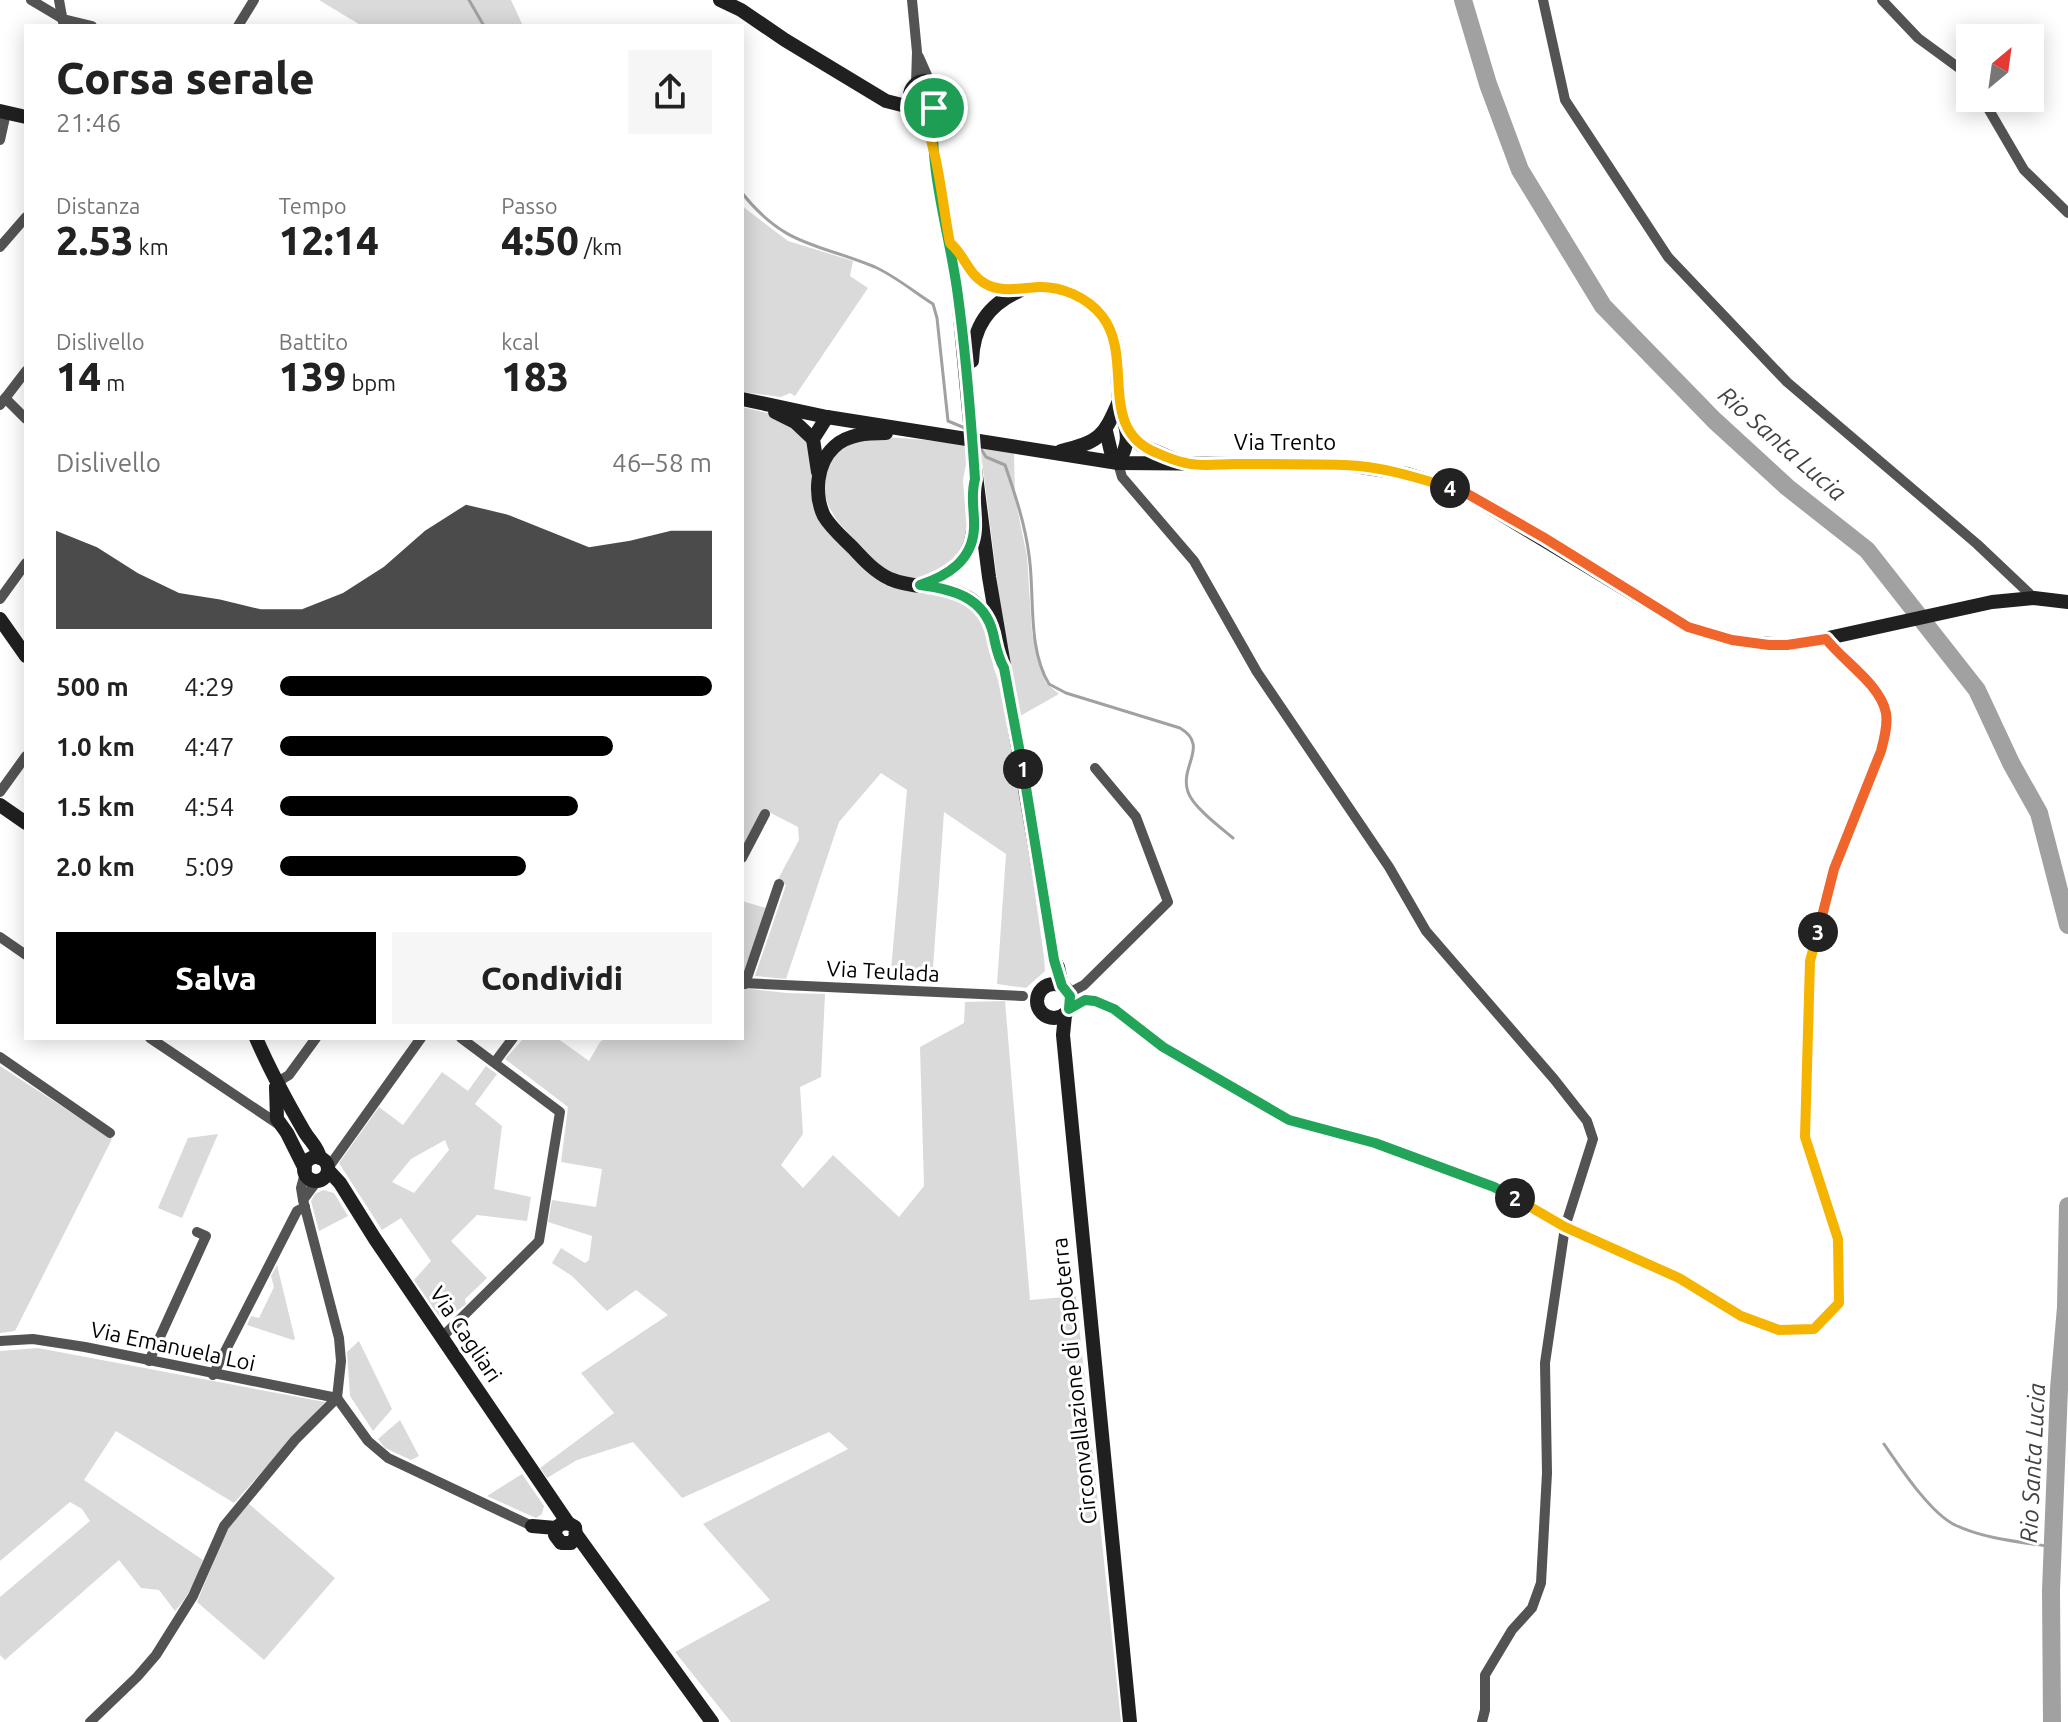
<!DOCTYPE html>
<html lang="it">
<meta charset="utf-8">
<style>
:root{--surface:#fff;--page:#f6f6f6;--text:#222;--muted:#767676;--accent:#000}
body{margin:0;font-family:Ubuntu,sans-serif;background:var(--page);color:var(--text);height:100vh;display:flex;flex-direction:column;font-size:30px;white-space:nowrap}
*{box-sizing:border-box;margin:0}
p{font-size:26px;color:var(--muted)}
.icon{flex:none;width:44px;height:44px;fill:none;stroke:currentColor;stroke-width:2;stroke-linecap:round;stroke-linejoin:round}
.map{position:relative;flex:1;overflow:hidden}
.details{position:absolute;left:24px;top:24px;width:720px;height:1016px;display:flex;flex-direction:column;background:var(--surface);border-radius:0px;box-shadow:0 4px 20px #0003}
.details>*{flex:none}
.needle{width:52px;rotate:29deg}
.buttons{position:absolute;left:1956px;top:24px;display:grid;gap:16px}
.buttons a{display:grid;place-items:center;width:88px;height:88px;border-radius:0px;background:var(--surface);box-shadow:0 4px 20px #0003;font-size:40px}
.pin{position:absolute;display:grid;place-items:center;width:68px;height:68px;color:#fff;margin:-34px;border:4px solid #fff;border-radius:50%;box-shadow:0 2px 8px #0007}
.km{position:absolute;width:40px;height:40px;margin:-20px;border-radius:50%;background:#222;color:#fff;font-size:22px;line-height:40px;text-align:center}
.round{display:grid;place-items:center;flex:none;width:84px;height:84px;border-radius:0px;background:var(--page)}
.overview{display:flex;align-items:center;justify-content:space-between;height:136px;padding:0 32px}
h1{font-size:44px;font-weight:800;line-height:60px}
.stats{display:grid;grid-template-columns:repeat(3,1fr);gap:12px;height:136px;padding:8px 32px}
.stats div{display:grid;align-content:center}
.stats b{font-size:40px;font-weight:800}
.stats small{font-size:22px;font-weight:400}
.stats p{font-size:22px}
.chart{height:224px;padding:16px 32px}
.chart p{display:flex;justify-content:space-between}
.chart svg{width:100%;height:144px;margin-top:8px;fill:var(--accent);opacity:.7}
.cta{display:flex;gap:16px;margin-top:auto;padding:16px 32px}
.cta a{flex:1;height:92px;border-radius:0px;background:var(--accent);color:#fff;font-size:32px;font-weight:800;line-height:92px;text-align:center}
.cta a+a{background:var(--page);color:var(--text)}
ul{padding:0 32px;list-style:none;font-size:26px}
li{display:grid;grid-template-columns:128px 96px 1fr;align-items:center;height:60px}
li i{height:20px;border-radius:10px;background:var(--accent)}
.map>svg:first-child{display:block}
</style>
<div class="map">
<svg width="2068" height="1722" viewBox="0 0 2068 1722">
<rect width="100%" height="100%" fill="#fff"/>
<g fill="#dadada" fill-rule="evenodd">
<polygon points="319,0 511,0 523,26 362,26"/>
<polygon points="742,206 788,241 853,261 850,276 868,288 795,396 790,393 781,397 742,392"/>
<polygon points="742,407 775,415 806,437 812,462 813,496 874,577 889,587 905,590 930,590 969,602 986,629 994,669 1001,687 1025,823 1044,957 1045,971 1026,988 997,984 1006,854 944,812 932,982 890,981 907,790 881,773 839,822 786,979 755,976 786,885 777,881 799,840 798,827 763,809 742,850"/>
<path d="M883,437C928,439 970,445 1014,452L1015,498L1027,556L1032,633L1046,683L1059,694L1020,716L1004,635L982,461L967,459L963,480L967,530L966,544L949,568L918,579L905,578L885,571L875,562L838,522L829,507L824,493L827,464L845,443Z"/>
<polygon points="742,901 766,908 743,976 742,976"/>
<polygon points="742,988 787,993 825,994 821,1077 800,1087 803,1134 781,1165 803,1188 833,1155 899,1217 924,1186 920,1047 964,1023 965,1002 1005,1001 1030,1300 1076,1296 1121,1722 731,1722 675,1652 770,1600 703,1524 848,1449 829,1432 682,1498 633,1442 577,1460 547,1478 540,1468 614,1413 581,1373 668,1315 636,1290 607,1311 572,1276 552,1263 561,1248 585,1263 589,1260 592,1236 548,1222 552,1200 596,1207 602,1169 561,1162 568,1107 505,1059 524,1038 557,1038 589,1061 600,1042 606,1038 742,1038"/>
<polygon points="0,1066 112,1139 15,1331 0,1333"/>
<path d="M486,1066L497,1074L475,1104L502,1126L494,1189L531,1197L527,1221L477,1215L451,1241L487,1278L465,1299L466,1304L446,1319L439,1316L414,1280L431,1261L401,1218L382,1230L339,1163L379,1107L403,1125L442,1072L468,1091ZM445,1140L449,1150L414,1193L392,1182L411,1159Z"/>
<polygon points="218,1134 182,1218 158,1208 188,1138"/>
<polygon points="323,1190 334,1193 348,1216 319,1231 311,1201 315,1194"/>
<polygon points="277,1265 295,1339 293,1340 247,1325 251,1316 259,1318 274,1287 271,1276"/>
<polygon points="359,1341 392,1409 373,1431 350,1396 347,1352"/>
<path d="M38,1348L325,1402L234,1503L116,1431L84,1480L203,1560C196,1579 189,1596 175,1611L159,1590L141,1588L119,1560L5,1660L0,1655V1597L90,1521L82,1509L70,1502L0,1561V1351Z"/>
<polygon points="400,1420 419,1456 411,1460 385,1448 378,1439"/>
<polygon points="522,1474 544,1506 542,1514 536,1518 487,1496"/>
<polygon points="248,1503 335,1578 264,1660 197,1602 227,1530"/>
</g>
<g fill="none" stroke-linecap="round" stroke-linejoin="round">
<g stroke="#a1a1a1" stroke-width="3">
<polyline points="469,0 484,26"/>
<path d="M742,193C785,247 817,243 875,267C895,276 914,292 933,304L937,318L948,421L965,428"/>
<path d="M981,449L986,457L1005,465C1015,494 1025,524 1029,555C1035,595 1027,647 1049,684L1066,693L1180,728C1210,746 1179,766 1188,792C1193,807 1221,828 1233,838"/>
<path d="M1884,1444C1900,1467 1930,1513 1955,1525C1984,1539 2021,1542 2053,1547"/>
</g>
<g stroke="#a1a1a1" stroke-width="18">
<polyline points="1463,0 1488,84 1520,170 1603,306 1714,420 1787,487 1867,550 1977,690 2011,763 2039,813 2068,925"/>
<polyline points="2052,1722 2051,1590 2059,1389 2066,1307 2068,1206"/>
</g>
<g stroke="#535353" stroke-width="10">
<polyline points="31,0 63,19 92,26"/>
<polyline points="59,0 63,22"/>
<polyline points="912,0 917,52 916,84"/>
<polyline points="1543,0 1565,100 1668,257 1787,382 1977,544 2034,598"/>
<polyline points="1882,0 1918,38 1959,68 1970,79"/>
<polyline points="238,26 254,0"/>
<polyline points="919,57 930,82"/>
<polyline points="1982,98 2024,170 2068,213"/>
<polyline points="0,140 6,113"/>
<polyline points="0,247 26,217"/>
<polyline points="5,398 26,419"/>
<polyline points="0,405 26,371"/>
<polyline points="1118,463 1122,477 1194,561 1257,672 1389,867 1426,931 1554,1079 1587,1121 1593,1139 1565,1227 1545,1363 1547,1473 1541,1583 1532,1608 1512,1630 1485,1675 1485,1710 1482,1722"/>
<polyline points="0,599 26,563"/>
<polyline points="0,792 26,756"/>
<polyline points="742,858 765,814"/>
<polyline points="0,937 26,955"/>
<polyline points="742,983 1023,996"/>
<polyline points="745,984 779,884"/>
<polyline points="1069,993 1084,985 1168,902 1136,817 1095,768"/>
<polyline points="1085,1000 1095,1001 1114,1009 1163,1047 1289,1120 1375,1143 1494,1187 1565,1227 1679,1278 1741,1316 1779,1330 1814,1329 1839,1303 1838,1239 1805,1137 1810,961 1834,869 1881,751 1886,716 1883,703 1871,687 1826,639"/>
<polyline points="150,1038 281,1126"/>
<polyline points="0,1057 110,1133"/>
<polyline points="495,1062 513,1038"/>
<polyline points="276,1083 289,1075 316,1038"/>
<polyline points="328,1168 421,1038"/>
<polyline points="305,1173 301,1188 303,1200 339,1338 341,1361 337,1398"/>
<polyline points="303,1200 317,1181"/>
<polyline points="441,1338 539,1241 560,1112 461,1038"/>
<polyline points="0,1341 33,1339 85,1347 337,1398"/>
<polyline points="149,1361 206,1236 197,1232"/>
<polyline points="213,1375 297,1211 305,1207"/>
<polyline points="337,1398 368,1441 388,1458 532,1526"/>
<polyline points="90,1722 137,1677 156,1655 193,1596 224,1526 295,1440 337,1398"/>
</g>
<g stroke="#202020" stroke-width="14">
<polyline points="720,0 741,10 785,40 886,101 914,108"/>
<circle cx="925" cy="96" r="15"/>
<polyline points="934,108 932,142 958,296 970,423"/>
<polyline points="0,111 26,117"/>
<path d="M950,243C966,256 968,277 990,286C1008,293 1026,286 1045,287C1080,290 1112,314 1116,350C1118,366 1117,383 1119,399C1123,427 1135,435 1118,463"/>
<path d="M972,361C973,327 988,305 1019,291"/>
<polyline points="742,399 827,417 1118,463 1347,465 1407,474 1466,493 1688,627 1741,642 1787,645 1810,642 1992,602 2034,598 2068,602"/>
<polyline points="775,412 795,422 813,439"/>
<polyline points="1106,431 1111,452 1118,463"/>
<path d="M886,433C868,433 847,434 834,447C816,464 814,495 824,516C831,528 843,538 853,548C864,560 875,572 890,579C915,590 943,583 967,597C980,604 988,617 992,630"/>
<polyline points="1128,433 1141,445 1176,460"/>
<path d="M1061,451C1100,442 1104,436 1119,401"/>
<polyline points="974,460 989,577 1054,960 1058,967 1062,986"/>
<polyline points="818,472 813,439 827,417"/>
<path d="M923,584C954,574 976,553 973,518"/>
<polyline points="0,619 26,656"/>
<polyline points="0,805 26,823"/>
<circle cx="1054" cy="1001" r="17"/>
<polyline points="1065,1015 1063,1035 1130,1722"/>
<path d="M256,1038C270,1070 286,1100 304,1131C309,1140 318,1147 320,1158"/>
<polyline points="276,1087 277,1119 287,1133 305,1169"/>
<circle cx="316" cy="1169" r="12"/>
<polyline points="328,1170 340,1183 375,1239 568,1523"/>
<polyline points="532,1526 556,1528 561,1524 568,1523 575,1527 576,1537 571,1543 561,1543 555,1535 556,1528"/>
<polyline points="576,1534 712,1722"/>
</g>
<polyline stroke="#202020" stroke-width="14" points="970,423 974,460"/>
</g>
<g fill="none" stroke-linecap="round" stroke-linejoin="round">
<g stroke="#fff" stroke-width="16">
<path id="split-1" d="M934,108C928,171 950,233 958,296C966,356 971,418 975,479C970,497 975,511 974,529C972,561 947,576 920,585C952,589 984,597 993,633C996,646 997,656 1004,668L1023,769"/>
</g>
<g stroke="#fff" stroke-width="16">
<polyline id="split-2" points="1023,769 1054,960 1062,986 1070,996 1069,1009 1085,1000 1095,1001 1114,1009 1163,1047 1289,1120 1375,1143 1494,1187 1515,1198"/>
</g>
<g stroke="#fff" stroke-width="16">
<polyline id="split-3" points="1515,1198 1565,1227 1679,1278 1741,1316 1779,1330 1814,1329 1839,1303 1838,1239 1805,1137 1810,961 1818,932"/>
</g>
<g stroke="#fff" stroke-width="16">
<path id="split-4" d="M1450,488L1466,493L1543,537L1688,627L1732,640L1769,645H1787L1826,639C1844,662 1880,684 1886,713C1888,726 1884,739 1881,751L1834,869L1818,932"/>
</g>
<g stroke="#fff" stroke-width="16">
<path id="split-5" d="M934,108L928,111L919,110C938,143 942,204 950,243C966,256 968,277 990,286C1005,292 1022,288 1038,287C1061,286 1087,297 1102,316C1135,358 1096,429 1157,453C1166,457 1176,461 1186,463C1201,467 1219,464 1234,464C1271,464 1307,464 1344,465C1380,466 1416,477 1450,488"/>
</g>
<use href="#split-1" stroke="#22a559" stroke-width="10"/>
<use href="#split-2" stroke="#22a559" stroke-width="10"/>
<use href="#split-3" stroke="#f5b400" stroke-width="10"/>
<use href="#split-4" stroke="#f0652b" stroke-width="10"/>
<use href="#split-5" stroke="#f5b400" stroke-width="10"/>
</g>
<g text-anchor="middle" stroke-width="6" stroke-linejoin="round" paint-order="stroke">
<g font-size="22" fill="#000" stroke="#fff">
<text x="1285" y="450">Via Trento</text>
<text transform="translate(883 971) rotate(3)" y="8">Via Teulada</text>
<text transform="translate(466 1334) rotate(56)" y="8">Via Cagliari</text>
<text transform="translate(173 1346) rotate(12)" y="8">Via Emanuela Loi</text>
<text transform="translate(1074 1381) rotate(-96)" y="8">Circonvallazione di Capoterra</text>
</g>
<g font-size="24" font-style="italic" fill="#424242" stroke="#fff">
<text transform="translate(1782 444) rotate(41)" y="8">Rio Santa Lucia</text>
<text transform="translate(2033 1463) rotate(-87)" y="8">Rio Santa Lucia</text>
</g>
</g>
</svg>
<div class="buttons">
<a><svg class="needle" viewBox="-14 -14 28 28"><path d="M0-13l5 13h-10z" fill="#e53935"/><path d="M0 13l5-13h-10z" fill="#767676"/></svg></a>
</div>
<div class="pin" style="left:934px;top:108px;background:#1e9e55"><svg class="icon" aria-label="arrive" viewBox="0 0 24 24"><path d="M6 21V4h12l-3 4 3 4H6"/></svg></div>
<b class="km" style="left:1023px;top:769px">1</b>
<b class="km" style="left:1515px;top:1198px">2</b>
<b class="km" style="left:1818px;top:932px">3</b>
<b class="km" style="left:1450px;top:488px">4</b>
<section class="details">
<div class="overview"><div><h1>Corsa serale</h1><p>21:46</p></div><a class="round"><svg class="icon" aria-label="share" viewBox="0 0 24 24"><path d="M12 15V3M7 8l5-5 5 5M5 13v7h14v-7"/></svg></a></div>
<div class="stats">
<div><p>Distanza</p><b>2.53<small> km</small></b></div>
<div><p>Tempo</p><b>12:14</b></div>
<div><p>Passo</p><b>4:50<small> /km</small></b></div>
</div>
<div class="stats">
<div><p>Dislivello</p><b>14<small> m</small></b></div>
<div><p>Battito</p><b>139<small> bpm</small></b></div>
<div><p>kcal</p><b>183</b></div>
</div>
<div class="chart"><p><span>Dislivello</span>46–58 m</p>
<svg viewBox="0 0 160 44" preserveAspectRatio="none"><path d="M0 44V14L10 19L20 27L30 33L40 35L50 38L60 38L70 33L80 25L90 14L100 6L110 9L120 14L130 19L140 17L150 14L160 14V44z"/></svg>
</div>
<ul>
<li><b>500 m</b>4:29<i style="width:100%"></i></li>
<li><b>1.0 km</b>4:47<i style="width:77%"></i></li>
<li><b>1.5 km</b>4:54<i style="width:69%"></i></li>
<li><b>2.0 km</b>5:09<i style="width:57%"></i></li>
</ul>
<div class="cta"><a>Salva</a><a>Condividi</a></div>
</section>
</div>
